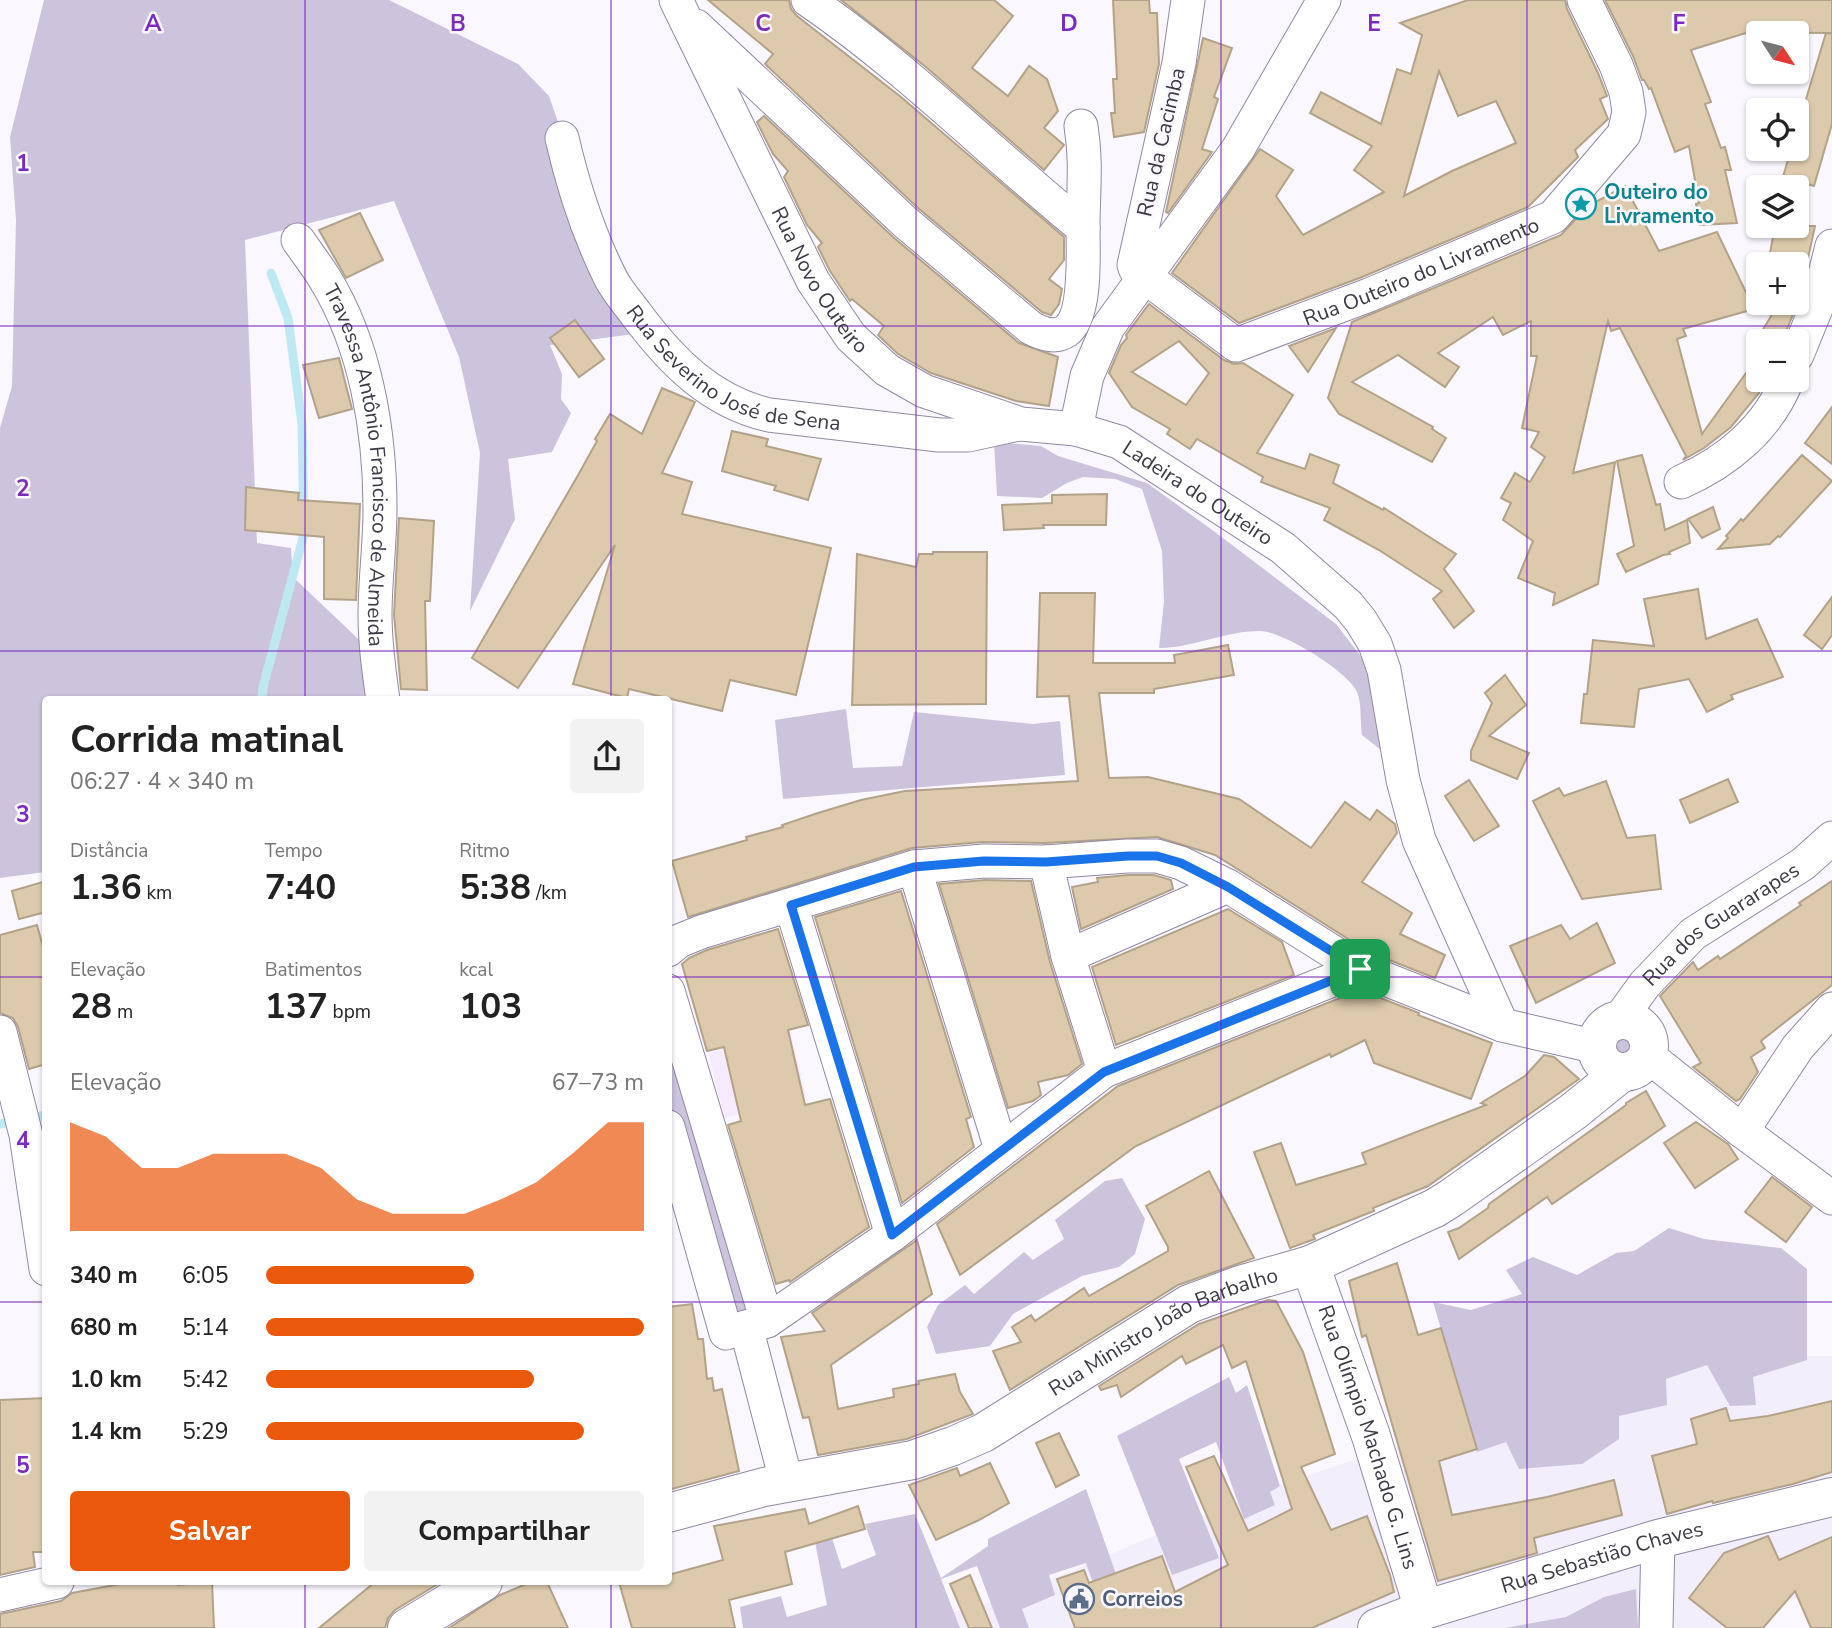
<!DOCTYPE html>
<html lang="pt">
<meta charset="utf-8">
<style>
:root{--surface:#fff;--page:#f2f2f2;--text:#222;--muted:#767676;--accent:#ea580c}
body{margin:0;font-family:"Nunito Sans",sans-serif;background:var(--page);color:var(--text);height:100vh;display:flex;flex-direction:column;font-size:26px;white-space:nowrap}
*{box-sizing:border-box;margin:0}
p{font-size:23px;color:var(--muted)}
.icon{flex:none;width:38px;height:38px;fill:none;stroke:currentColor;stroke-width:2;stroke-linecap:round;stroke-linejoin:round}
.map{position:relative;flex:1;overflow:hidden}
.details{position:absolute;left:42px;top:696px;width:630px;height:889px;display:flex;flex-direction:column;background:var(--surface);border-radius:7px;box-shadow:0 2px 5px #0004}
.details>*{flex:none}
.needle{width:46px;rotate:126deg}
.fabs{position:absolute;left:1746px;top:21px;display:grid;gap:14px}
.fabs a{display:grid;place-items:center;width:63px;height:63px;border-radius:7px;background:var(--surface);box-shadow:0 2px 5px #0004;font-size:35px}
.pin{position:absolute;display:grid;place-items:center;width:60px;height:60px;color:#fff;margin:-30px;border-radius:14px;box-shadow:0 4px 10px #0006}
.round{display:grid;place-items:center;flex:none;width:74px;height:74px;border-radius:7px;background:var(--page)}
.overview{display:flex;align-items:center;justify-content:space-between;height:119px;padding:0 28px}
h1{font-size:38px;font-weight:700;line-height:52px}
.figures{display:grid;grid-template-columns:repeat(3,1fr);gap:10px;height:119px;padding:7px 28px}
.figures div{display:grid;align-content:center}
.figures b{font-size:35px;font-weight:700}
.figures small{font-size:19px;font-weight:400}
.figures p{font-size:19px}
.chart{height:196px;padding:14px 28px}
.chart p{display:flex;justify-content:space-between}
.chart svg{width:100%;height:126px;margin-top:7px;fill:var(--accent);opacity:.7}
.action{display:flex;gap:14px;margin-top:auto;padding:14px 28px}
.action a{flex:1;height:80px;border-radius:7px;background:var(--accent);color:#fff;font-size:28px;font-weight:700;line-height:80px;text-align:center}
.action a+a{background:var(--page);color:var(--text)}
ul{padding:0 28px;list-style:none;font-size:23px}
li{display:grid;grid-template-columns:112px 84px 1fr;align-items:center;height:52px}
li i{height:18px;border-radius:9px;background:var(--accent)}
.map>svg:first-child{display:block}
</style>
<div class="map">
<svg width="1832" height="1628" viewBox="0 0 1832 1628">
<rect width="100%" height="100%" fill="#faf8fe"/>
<polygon fill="#f2eefc" points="1734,1356 1832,1356 1832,1584 1718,1628 893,1628 1007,1598 1163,1532 1291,1481 1385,1450 1456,1434"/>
<polygon fill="#f6eafe" points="790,1031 806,1097 725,1118 708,1053"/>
<g fill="#ccc4dd">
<polygon points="44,0 389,0 518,64 549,96 570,157 657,331 550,345 562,374 561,399 571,413 552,452 508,459 515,519 470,611 480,453 459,357 394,201 245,240 257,543 291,548 293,577 373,653 378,700 46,700 45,872 0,878 0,428 12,386 16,220 10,137"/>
<path d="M994,442L1041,446L1058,456L1147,483L1215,532L1336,624L1370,668L1386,754L1362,735C1360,722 1362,704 1357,692C1349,672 1281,630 1259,631C1225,631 1193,648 1159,648L1164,602L1162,551L1142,489L1115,479L1083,477L1067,483L1042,498L997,496Z"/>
<polygon points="846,709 853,768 902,766 914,712 1033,724 1060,721 1065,775 783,799 775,720"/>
<path d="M1629,1027C1641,1033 1642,1041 1642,1054L1609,1060L1606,1036L1610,1031Z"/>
<polygon points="696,1055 767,1315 729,1325 669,1111 668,1064"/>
<polygon points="1122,1178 1145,1219 1135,1254 1119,1267 1082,1276 1013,1314 990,1346 936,1354 927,1327 938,1305 965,1285 974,1294 1024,1252 1033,1260 1064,1239 1055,1220 1105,1181"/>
<polygon points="1669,1228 1704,1239 1781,1248 1807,1269 1807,1360 1753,1377 1756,1405 1730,1406 1707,1365 1666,1379 1667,1405 1619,1416 1619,1439 1582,1464 1519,1469 1506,1442 1477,1452 1433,1302 1471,1310 1522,1294 1506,1270 1533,1257 1577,1275 1616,1253 1634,1251"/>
<polygon points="1229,1377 1236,1393 1247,1385 1280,1486 1270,1492 1275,1505 1244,1519 1216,1442 1179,1459 1219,1558 1172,1575 1117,1436"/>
<polygon points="1086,1489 1122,1591 1099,1600 1086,1563 1049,1575 1055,1595 1022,1609 1029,1628 1000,1628 977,1566 941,1579 960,1628 743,1628 740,1607 781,1596 787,1617 827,1605 815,1542 831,1535 842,1569 876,1555 865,1524 915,1514 941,1578 988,1546 988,1539"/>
<polygon points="1636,1589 1638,1628 1505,1628 1566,1617 1604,1597"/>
</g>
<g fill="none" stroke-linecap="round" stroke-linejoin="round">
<g stroke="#bee8f2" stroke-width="9">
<polyline points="262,700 263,687 304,534 302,424 288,318 271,273"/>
<polyline points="0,1124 46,1115"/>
</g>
</g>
<g fill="#ddcaad" stroke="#b2a289" stroke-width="2" fill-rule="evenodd">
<polygon points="708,0 789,0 791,9 797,16 901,97 1064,237 1064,260 1049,279 1062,289 1059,304 1051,315 1042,312 918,208 765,64 773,54"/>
<polygon points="841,0 994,0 1013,16 972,68 1008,96 1029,66 1047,79 1058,111 1044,128 1064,145 1044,170 926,67"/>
<polygon points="1113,0 1149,0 1150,13 1157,13 1159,64 1144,132 1114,137 1111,113 1115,113 1113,79 1117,79"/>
<path d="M1468,0H1565L1567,9L1598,73L1607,96L1600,99L1608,119L1575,150L1578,157L1528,207L1362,277L1239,323L1172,273L1260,149L1293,170L1276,196L1303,235L1384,192L1354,170L1372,146L1310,113L1321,92L1381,124L1397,69L1411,74L1422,35L1400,23ZM1439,71L1458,116L1496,101L1516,143L1452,171L1404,196Z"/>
<polygon points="1605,0 1832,0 1832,33 1827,33 1832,34 1832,124 1814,186 1783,177 1791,149 1797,149 1797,129 1826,33 1749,32 1691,50 1711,102 1705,104 1721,148 1725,147 1731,170 1725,170 1737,223 1700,225 1696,204 1699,203 1689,146 1675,152 1651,88 1649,89 1644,80 1642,80 1633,56"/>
<polygon points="1203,38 1232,48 1214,97 1218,99 1202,149 1212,152 1168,213 1166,212"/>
<polygon points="764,116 893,237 1019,343 1058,357 1049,406 1016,401 931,373 898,354 878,335 884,326 852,299 850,301 830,271 818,247 822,243 807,225 784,177 788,171 773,154 757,122"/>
<polygon points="1625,186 1659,251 1717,232 1754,309 1683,329 1686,336 1677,339 1702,434 1759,355 1759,393 1731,427 1704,448 1683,460 1686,456 1620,328 1611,331 1608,321 1573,473 1615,462 1598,584 1553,605 1555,593 1518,578 1533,541 1503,520 1511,503 1501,498 1515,473 1530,482 1545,457 1531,447 1539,432 1522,428 1537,356 1531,356 1531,321 1503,335 1493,317 1438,353 1459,367 1445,387 1398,355 1352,382 1433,427 1432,429 1446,438 1432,462 1339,414 1328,398 1352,322 1561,235 1588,206"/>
<polygon points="360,213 383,260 346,278 319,230"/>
<polygon points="1775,226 1815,226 1799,300 1782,341 1756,341 1779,303 1797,303 1797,264 1768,264"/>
<path d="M1149,304L1224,360L1234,364L1243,363L1293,395L1257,453L1305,469L1310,454L1339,465L1333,483L1383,510L1384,508L1456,554L1444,569L1474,611L1454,628L1433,599L1442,591L1379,550L1324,520L1330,508L1261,482L1263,477L1197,439L1190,449L1167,434L1170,429L1132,407L1109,373L1121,345L1127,338L1126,335ZM1179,341L1209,373L1186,405L1132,372Z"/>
<polygon points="575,320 604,359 579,377 550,338"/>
<polygon points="1336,328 1308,372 1289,346"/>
<polygon points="339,358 352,409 319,418 303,365"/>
<polygon points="662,388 695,402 662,473 692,482 682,514 831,548 796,695 730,680 722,711 629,689 627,698 573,684 615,545 518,688 472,658 577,477 597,441 595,439 610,414 642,434"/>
<polygon points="1832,407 1832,464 1805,443"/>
<polygon points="732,431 768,439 766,446 821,459 808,500 774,490 776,486 722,471"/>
<polygon points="1642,455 1656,505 1660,504 1665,530 1687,520 1690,543 1669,552 1670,554 1663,555 1626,572 1617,554 1634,546 1617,461"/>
<polygon points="1802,455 1832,481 1780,537 1778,536 1770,544 1718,549 1728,538 1726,536 1741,519 1743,521"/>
<polygon points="246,487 299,493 298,500 360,504 356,600 324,599 324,537 245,530"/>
<polygon points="1107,494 1106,525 1043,525 1044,528 1004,530 1002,505 1052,503 1052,495"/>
<polygon points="1713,507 1720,529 1702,538 1688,519"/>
<polygon points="399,518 434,521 430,601 425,601 427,690 401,689 394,615"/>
<polygon points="933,552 987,552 986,704 852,705 857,554 916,567 919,554 933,554"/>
<polygon points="1698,589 1706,639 1757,619 1783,677 1731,695 1733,699 1707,712 1689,679 1639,689 1634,727 1581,723 1584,694 1587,694 1593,640 1654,646 1644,599"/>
<polygon points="1040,593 1095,593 1093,663 1175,663 1174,655 1228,645 1234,675 1154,689 1154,693 1099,693 1109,778 1148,777 1239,799 1311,848 1345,802 1370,820 1377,810 1395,824 1397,833 1362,882 1412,913 1400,934 1445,955 1435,978 1369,952 1215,855 1157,837 1045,843 982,842 912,848 688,917 672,861 747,840 746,837 783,827 782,825 818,813 861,800 905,791 1078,781 1069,696 1037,697"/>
<polygon points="1832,597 1832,635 1822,649 1804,635"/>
<polygon points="1505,675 1526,705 1489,736 1529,753 1517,779 1471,760 1471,751 1492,703 1485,693"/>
<polygon points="1728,779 1738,802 1690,823 1680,800"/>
<polygon points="1469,780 1499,826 1474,841 1445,796"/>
<polygon points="1606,781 1627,838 1655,835 1661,889 1582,899 1533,801 1559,788 1564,796"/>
<polygon points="1128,875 1154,875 1171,880 1173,889 1081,929 1072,887 1098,882 1097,878"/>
<polygon points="985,880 1031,881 1050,962 1082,1064 1068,1075 1038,1082 1041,1095 1033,1101 1008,1108 939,884"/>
<polygon points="46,881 46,912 19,919 12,891"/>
<polygon points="1832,881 1832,985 1761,1041 1765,1048 1751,1057 1758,1072 1740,1099 1736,1101 1693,1067 1701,1063 1660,996 1693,962 1698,970 1718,956 1720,959 1801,905 1799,903"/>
<polygon points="901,891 971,1117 966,1119 974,1147 902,1203 815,917"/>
<polygon points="1228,909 1282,942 1294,975 1116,1045 1092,967"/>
<polygon points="1597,923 1615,963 1536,1003 1510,946 1561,925 1570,939"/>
<polygon points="37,925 46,958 46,1064 29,1069 18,1027 13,1018 0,1013 0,935"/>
<polygon points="778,929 808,1025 788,1030 805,1105 830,1099 869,1227 790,1282 789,1280 776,1284 728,1125 741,1121 724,1047 707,1051 682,964 689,958 707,950"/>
<polygon points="1360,990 1419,1013 1418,1015 1492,1043 1471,1099 1374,1063 1365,1040 1331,1057 1330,1054 1298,1069 1136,1146 960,1275 937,1224 1118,1086"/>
<polygon points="1544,1055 1554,1057 1579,1079 1428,1186 1373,1208 1374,1211 1313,1235 1315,1239 1290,1248 1254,1152 1281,1143 1296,1185 1366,1164 1362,1153 1486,1105 1481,1103 1525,1076"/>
<polygon points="1646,1091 1665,1126 1552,1204 1547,1197 1459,1259 1448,1232 1459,1228 1488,1208 1489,1204 1626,1105 1626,1103"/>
<polygon points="1696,1122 1728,1144 1738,1159 1695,1188 1664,1143"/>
<polygon points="1209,1171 1254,1258 1178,1285 1010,1390 993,1351 1021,1342 1012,1327 1031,1315 1035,1321 1084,1288 1089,1296 1168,1251 1168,1247 1146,1206"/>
<polygon points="1772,1177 1812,1207 1786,1242 1745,1212"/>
<polygon points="917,1240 932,1294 831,1365 838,1409 894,1397 893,1389 919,1384 918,1381 955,1374 960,1392 973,1414 907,1439 818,1455 809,1417 803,1418 781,1337 825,1331 812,1313"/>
<polygon points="1397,1263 1418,1335 1441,1328 1477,1449 1439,1461 1452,1515 1547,1497 1614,1480 1622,1515 1534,1538 1537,1553 1438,1581 1366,1335 1362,1337 1349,1281"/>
<polygon points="1268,1300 1276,1301 1303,1352 1335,1454 1301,1467 1331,1530 1367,1516 1390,1575 1394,1592 1312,1628 1075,1628 1057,1579 1084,1570 1089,1583 1162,1556 1175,1592 1228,1565 1186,1467 1214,1456 1248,1531 1292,1509 1246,1361 1232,1368 1223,1345 1186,1364 1182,1356 1121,1397 1117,1385 1101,1390 1099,1386 1199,1324"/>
<polygon points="692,1304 698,1339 703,1339 707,1379 712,1378 714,1391 722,1389 739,1471 668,1490 668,1307"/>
<polygon points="46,1398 46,1552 33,1552 35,1567 0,1575 0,1400"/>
<polygon points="1832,1401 1832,1472 1793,1484 1713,1503 1712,1501 1667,1514 1652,1456 1697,1444 1691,1419 1726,1408 1730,1421 1768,1416"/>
<polygon points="1059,1433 1079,1475 1056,1487 1036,1443"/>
<polygon points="990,1463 1009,1503 979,1520 936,1540 909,1485 957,1468 960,1476"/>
<polygon points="858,1506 865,1529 785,1552 792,1584 729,1600 735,1628 632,1628 619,1582 668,1582 668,1575 723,1560 714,1526 805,1509 809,1524"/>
<polygon points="1768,1536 1779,1560 1832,1537 1832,1628 1811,1628 1795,1591 1763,1628 1727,1628 1689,1598 1724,1553"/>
<polygon points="970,1575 992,1628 969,1628 950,1584"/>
<polygon points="131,1582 177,1582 178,1585 212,1582 214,1628 0,1628 0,1614 61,1601 72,1593"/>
<polygon points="375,1582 441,1582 395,1610 388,1618 385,1628 319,1628"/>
<polygon points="531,1582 547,1582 568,1628 449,1628 500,1595"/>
</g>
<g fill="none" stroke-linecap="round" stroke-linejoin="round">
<g stroke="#9189a3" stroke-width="35">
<g id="minor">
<path id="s1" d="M676,0L813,281L851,337L887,370L924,391L1021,424L1076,429L1119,442L1283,548L1348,605L1361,621L1375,644L1384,670L1403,780L1419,840L1502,1025"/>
<path d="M808,0C906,67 991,153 1083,228"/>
<path id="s2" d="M1188,0L1179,63L1134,265L1136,270L1236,345L1369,295L1553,217L1624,134L1629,112L1626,92L1616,65L1584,0"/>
<path d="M696,26L905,222L1031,328C1041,333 1054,339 1066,331C1087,316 1083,251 1083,228C1083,191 1087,164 1081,126"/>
<path id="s3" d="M562,138C573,186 589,235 611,279C618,292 628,303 636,314C671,361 711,402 769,415L939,435H968L1019,424"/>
<path id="s4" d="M298,240C307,253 317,266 325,279C366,346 380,432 380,509C380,545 375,580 375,615C375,644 379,672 383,700"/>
<polyline points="1797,355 1817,306 1832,246"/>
<polyline points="1076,429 1087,376 1108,327 1238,149 1324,0"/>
<path d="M1681,482C1727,462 1768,428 1787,380"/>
<polyline points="1046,862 1068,956 1104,1071"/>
<polyline points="914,867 1001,1149"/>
<polyline points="791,905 892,1235"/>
<polyline points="668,950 679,941 701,932 914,867 984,861 1046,862 1127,856 1157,856 1181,863 1228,886 1360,969 1502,1025 1597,1047"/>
<polyline points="1068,956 1228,886"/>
<polyline points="668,991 767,1321"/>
<path id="s5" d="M1619,1020L1645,984L1693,934L1803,864L1832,838"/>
<polyline points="0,1032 26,1135 46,1269"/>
<polyline points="1647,1055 1742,1131 1832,1198"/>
<polyline points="668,1127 726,1333 767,1321 892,1235 1104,1071 1360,969"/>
<polyline points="1742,1131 1798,1047 1832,1009"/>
<polyline points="746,1327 787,1484"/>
<polyline points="0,1595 57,1582"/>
<polyline points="1656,1628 1658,1539"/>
</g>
</g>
<g stroke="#9189a3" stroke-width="40">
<g id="tertiary">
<circle cx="1623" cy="1046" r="26"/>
<polyline points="1310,1265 1435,1208 1451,1198 1574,1111 1622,1072"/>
</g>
</g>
<g stroke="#9189a3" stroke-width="40">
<g id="secondary">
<path id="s6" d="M668,1513L764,1487L913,1460L953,1446L983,1433L1189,1304L1240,1285L1310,1265L1371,1436L1424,1610"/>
<polyline points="407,1628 483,1582"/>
<path id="s7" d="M1377,1628L1424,1610L1658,1539L1832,1497"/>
</g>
</g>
<use href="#minor" stroke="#fff" stroke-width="33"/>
<use href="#tertiary" stroke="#fff" stroke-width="38"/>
<use href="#secondary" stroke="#fff" stroke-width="38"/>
</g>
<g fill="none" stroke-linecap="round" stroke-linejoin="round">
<g stroke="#fff" stroke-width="14">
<polygon id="route" points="1128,856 1157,856 1181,863 1228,887 1360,969 1104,1072 892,1235 791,905 914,867 984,861 1046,862"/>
</g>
<use href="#route" stroke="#1a73e8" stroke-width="9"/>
</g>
<path fill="none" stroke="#7b2cbf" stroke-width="2" stroke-opacity="0.55" d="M305,0V700M611,0V700M916,0V1628M1221,0V1628M1527,0V1628M0,326H1832M0,651H1832M0,977H46M668,977H1832M0,1302H46M668,1302H1832M305,1582V1628M611,1582V1628"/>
<defs>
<g id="sight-ring" transform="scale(1.575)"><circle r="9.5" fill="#faf8fe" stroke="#0f9aa8" stroke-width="1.5"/><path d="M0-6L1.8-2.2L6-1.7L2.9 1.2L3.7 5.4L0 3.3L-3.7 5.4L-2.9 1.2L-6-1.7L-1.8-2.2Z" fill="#0f9aa8"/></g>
<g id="civic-ring" transform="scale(1.575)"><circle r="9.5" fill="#faf8fe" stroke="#5c6f8a" stroke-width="1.5"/><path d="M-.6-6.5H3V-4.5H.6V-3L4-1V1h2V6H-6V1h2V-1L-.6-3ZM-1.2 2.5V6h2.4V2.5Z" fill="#5c6f8a"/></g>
</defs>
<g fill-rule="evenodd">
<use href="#sight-ring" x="1581" y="204"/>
<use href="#civic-ring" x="1079" y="1599"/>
</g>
<g text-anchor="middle" stroke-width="5" stroke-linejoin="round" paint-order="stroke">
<g font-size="21" fill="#3d3a45" stroke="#faf8fe">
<text transform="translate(1161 142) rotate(-77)" y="7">Rua da Cacimba</text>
<text dy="7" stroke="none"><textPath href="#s2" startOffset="600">Rua Outeiro do Livramento</textPath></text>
<text dy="7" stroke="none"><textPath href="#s1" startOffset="315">Rua Novo Outeiro</textPath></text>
<text dy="7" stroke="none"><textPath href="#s3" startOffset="310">Rua Severino José de Sena</textPath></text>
<text dy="7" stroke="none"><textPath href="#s4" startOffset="240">Travessa Antônio Francisco de Almeida</textPath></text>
<text dy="7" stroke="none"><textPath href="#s1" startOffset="768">Ladeira do Outeiro</textPath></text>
<text dy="7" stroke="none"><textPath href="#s5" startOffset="142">Rua dos Guararapes</textPath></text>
<text dy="7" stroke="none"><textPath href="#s6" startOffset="534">Rua Ministro João Barbalho</textPath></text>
<text dy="7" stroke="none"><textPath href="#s6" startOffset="878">Rua Olímpio Machado G. Lins</textPath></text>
<text dy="7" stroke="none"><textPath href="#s7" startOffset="236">Rua Sebastião Chaves</textPath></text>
</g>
<g font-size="21" font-weight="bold" fill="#0d838f" stroke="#faf8fe" text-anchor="start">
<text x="1604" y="199">Outeiro do<tspan x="1604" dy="24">Livramento</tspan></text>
</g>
<g font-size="21" font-weight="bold" fill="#4e5e75" stroke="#faf8fe" text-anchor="start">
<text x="1102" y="1606">Correios</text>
</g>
</g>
<g font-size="23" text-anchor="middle" font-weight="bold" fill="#7b2cbf" stroke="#faf8fe" stroke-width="5" stroke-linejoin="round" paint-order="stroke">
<text x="153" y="31">A</text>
<text x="458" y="31">B</text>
<text x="763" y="31">C</text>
<text x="1069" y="31">D</text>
<text x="1374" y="31">E</text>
<text x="1679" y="31">F</text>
<text x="23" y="171">1</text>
<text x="23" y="496">2</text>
<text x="23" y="822">3</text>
<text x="23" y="1148">4</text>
<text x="23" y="1473">5</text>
</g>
</svg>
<div class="fabs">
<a><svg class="needle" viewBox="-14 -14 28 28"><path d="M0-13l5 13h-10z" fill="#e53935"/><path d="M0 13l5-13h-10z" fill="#767676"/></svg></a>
<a><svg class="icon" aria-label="locate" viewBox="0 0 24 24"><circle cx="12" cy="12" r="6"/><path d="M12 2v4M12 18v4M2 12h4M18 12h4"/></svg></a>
<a><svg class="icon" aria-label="layers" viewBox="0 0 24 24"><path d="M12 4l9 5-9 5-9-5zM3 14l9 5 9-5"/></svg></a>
<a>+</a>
<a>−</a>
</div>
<div class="pin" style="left:1360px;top:969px;background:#1e9e55"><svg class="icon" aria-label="arrive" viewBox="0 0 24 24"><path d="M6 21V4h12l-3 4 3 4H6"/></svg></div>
<section class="details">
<div class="overview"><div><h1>Corrida matinal</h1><p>06:27 · 4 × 340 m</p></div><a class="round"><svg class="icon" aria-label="share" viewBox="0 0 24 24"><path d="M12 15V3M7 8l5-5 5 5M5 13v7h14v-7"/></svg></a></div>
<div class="figures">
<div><p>Distância</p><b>1.36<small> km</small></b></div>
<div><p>Tempo</p><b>7:40</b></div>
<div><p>Ritmo</p><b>5:38<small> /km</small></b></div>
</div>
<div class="figures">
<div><p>Elevação</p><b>28<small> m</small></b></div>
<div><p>Batimentos</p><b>137<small> bpm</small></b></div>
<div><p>kcal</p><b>103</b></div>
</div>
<div class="chart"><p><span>Elevação</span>67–73 m</p>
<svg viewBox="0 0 160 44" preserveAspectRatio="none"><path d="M0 44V6L10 11L20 22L30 22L40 17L50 17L60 17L70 22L80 33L90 38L100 38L110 38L120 33L130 27L140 17L150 6L160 6V44z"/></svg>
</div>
<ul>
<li><b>340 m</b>6:05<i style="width:55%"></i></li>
<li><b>680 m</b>5:14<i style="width:100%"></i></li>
<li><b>1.0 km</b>5:42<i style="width:71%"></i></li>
<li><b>1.4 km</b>5:29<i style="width:84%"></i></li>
</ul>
<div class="action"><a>Salvar</a><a>Compartilhar</a></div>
</section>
</div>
